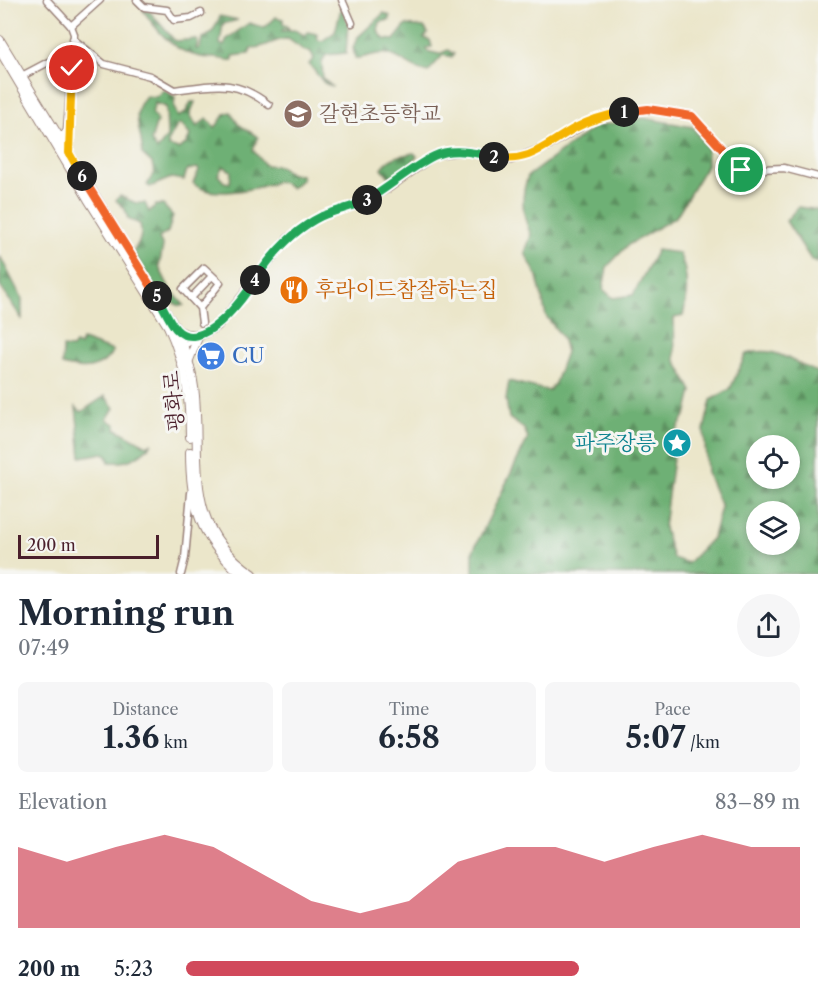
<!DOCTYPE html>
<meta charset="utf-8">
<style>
:root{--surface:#fff;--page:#f6f6f7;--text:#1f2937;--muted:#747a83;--accent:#d1495b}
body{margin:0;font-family:"Libre Caslon Text","Noto Serif KR",serif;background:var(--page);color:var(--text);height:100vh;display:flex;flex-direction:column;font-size:22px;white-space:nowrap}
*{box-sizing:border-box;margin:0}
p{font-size:20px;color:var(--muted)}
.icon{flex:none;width:33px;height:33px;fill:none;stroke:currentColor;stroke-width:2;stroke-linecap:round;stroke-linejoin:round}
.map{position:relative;height:574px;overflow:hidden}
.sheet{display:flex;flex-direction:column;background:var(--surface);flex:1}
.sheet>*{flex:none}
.fabs{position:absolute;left:746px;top:435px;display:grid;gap:12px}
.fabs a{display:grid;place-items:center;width:54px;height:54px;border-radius:50%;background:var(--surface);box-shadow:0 3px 9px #0003;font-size:30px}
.scale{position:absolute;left:18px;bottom:15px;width:141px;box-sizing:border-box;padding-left:6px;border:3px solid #4a1f2b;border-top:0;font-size:16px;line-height:21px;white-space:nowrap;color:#4a1f2b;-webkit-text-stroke:4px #f6f6f2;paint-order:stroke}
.pin{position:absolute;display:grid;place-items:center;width:51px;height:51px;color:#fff;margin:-26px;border:3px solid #fff;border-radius:50%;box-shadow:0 2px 6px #0007}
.km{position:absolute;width:30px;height:30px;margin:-15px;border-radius:50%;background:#222;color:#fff;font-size:16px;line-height:30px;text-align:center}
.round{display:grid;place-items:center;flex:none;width:63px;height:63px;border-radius:32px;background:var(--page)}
.summary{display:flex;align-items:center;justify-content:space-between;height:102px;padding:0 18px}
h1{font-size:33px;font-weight:700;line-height:45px}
.figures{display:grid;grid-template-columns:repeat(3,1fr);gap:9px;height:102px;padding:6px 18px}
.figures div{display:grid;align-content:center;border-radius:9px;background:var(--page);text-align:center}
.figures b{font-size:30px;font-weight:700}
.figures small{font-size:16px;font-weight:400}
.figures p{font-size:16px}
.chart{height:168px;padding:12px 18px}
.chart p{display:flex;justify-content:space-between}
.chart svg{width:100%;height:108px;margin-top:6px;fill:var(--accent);opacity:.7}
ul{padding:0 18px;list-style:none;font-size:20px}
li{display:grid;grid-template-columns:96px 72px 1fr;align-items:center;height:45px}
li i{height:15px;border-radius:8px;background:var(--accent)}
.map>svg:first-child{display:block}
</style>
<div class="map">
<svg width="818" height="574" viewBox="0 0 818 574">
<defs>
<pattern id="forest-firs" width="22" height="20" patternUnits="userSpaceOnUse" patternTransform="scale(1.5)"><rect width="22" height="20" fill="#6eb074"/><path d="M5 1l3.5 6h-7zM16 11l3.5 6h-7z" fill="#5c8f5f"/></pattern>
</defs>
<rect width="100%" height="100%" fill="#f6f6f2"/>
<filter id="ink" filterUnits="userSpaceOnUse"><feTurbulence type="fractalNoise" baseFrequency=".0167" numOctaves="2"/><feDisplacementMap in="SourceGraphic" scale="12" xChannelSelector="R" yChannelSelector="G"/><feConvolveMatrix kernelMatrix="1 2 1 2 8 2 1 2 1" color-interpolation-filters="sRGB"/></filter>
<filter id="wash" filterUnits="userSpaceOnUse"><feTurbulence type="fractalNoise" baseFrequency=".008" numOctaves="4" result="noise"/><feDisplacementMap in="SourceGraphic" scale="24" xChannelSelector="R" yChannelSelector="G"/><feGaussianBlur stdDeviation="1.35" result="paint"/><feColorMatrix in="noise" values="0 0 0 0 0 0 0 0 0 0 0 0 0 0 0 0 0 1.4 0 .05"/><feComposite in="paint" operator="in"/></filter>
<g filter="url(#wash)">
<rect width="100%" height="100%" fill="#ebe6ca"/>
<g fill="url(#forest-firs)" stroke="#5c6850" stroke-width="1.5" fill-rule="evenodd">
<path d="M342,5L348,24L346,53L326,55L322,62L323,79L333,87L324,83L309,64L314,58L310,51H305L288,39C274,39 266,48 252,48L249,54L233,56V60C226,61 221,58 214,58C180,58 161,37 143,10L150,12L175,41L196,39L198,42L196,49L200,48L202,38C213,36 216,24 220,16L238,20L223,24L220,44L224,46L227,39L249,23C266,28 262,31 276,17L283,19V24L287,26L289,29L284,28L282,31L295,30L304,35L308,32L317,34L318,40L322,41L335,32Z"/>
<path d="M384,13L390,16V20L380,22L378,31L384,39L394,40L406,25L424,27L428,33L424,38L430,40L432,47L426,48L427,51L439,54L448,50L454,54L452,57L443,55L428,72C412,70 403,58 388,54C376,51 366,59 355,58L353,48L357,38Z"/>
<path d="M164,90L175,97L174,107L178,117L185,113L191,102H195L190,114L197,127L207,118L215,128L225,114L231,112L238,124L258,137L253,150L265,165L279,166L291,174L301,175L302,179L291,188C287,186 284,182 279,182C273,181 275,183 270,184C250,190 209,199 193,183L199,170L197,168L187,170L184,180L171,178L150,187L147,185L154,173L152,163L142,154C144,133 128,116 146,96L156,97ZM155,103L166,107L167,137L157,150L151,141L157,121L152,113ZM178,124H181L190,135L186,144L178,149L168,146V142ZM223,166L231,171L230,183L224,182L218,175Z"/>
<path d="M644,118L693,127L707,149V165L676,217L628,245L607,267L603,289L613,298L633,295L657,250L679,253C689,273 688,294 683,316L674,318L675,359L692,391L687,412L677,430L668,495L664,528L673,558L688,563L713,537L721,507L707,473L704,430L711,400L730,389L746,354C779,345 790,363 818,372V574H473V551L528,438L524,429L509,418L506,399L509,381L549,391L555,383L566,352L562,337L546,316L537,276L525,253L531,235C522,216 520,197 528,176L596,126ZM756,446H789V478H756ZM756,512H789V544H756Z"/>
<path d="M414,153L417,156L409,167L390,178L382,168C390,156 401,156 414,153Z"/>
<path d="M120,196L136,203H145L149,212L156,205H163L173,216L168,232L159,238L163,246L159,267L170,289L184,305L180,306L161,297L133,252C139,242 143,237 140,224L128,219L125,209L116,200Z"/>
<polygon points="798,207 818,210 818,263 812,261 786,221"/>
<polygon points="0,256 22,299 22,319 0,286"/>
<path d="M82,340L113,351C101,371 83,371 62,365L63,347L72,348L75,344L80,346Z"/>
<path d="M105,396L114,408L107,419L116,425V429L147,446L152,443C141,457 126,464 109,462L107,456L103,453L81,457L76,407L81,412Z"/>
</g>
</g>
<g filter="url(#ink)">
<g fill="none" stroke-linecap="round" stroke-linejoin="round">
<g stroke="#9a827a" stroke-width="9">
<g id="minor">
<polyline points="47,0 71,26 74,34 67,132"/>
<polyline points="137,0 144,7 167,10 174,20 191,18 201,13"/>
<polyline points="342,0 352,23"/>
<polyline points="71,26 100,0"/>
<path d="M73,39L104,64L150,76L174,90C214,85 235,78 269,105"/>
<polyline points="20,77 73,49"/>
<polyline points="191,298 212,276"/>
<polyline points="200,308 220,283 204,268 183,289 200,308 202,323"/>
<polyline points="181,347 218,326 288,238 321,216 359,204 389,188 435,155 466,151 511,160 548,146 589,122 609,115 648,109 692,116 741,170 784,168 818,177"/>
<polyline points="181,574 185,558 191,493"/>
</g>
</g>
<g stroke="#9a827a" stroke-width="10">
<g id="major">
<path d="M0,40L177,330C186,351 193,372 195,396C201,467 183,527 253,574"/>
<path d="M0,51L88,199L168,326C185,363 190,397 190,437"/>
<polyline points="58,136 64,136 67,132 68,152"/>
<polyline points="177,330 186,334 199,335 189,360"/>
<path d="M190,452C190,505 200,538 241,574"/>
</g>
</g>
<use href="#minor" stroke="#fff" stroke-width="6"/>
<use href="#major" stroke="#fff" stroke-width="8"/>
</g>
</g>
<g fill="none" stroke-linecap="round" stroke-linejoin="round" filter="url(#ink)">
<g stroke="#fff" stroke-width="12">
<polyline id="split-1" points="624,112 648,109 692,116 741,170"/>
</g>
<g stroke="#fff" stroke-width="12">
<path id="split-2" d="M494,157C530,164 546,144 575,128C590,120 607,115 624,112"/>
</g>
<g stroke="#fff" stroke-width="12">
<path id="split-3" d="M367,200C390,187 410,168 434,156C452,147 476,153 494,157"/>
</g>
<g stroke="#fff" stroke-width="12">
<path id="split-4" d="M255,280C272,254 293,230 322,216C337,210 353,207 367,200"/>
</g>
<g stroke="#fff" stroke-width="12">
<path id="split-5" d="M157,296C163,306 169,321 176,329C201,356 244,298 255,280"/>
</g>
<g stroke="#fff" stroke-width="12">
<polyline id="split-6" points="82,176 157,296"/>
</g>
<g stroke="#fff" stroke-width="12">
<polyline id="split-7" points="72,68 69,153 82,176"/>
</g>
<use href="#split-1" stroke="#f0652b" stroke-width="8"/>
<use href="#split-2" stroke="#f5b400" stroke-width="8"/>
<use href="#split-3" stroke="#22a559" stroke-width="8"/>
<use href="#split-4" stroke="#22a559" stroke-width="8"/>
<use href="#split-5" stroke="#22a559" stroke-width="8"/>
<use href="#split-6" stroke="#f0652b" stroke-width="8"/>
<use href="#split-7" stroke="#f5b400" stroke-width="8"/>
</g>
<defs>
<g id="school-disc" transform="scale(1.5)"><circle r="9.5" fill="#8d6e63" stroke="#f6f6f2"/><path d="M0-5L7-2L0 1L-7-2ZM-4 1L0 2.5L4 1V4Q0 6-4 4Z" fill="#fff"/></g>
<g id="restaurant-disc" transform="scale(1.5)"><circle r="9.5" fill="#e8710a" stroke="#f6f6f2"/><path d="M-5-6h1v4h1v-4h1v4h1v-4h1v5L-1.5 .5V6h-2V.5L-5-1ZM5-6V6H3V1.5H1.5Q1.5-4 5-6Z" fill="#fff"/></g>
<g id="supermarket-disc" transform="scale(1.5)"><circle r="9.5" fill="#3f7fe0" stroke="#f6f6f2"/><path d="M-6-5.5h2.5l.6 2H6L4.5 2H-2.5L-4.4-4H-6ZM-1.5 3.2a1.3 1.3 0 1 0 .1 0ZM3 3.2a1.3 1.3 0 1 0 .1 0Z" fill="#fff"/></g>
<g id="sight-disc" transform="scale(1.5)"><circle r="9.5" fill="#0f9aa8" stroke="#f6f6f2"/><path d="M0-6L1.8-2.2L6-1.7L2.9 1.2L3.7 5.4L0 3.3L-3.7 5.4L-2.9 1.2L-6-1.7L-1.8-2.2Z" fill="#fff"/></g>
</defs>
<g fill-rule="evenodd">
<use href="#school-disc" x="298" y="114"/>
<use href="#restaurant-disc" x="294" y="290"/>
<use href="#supermarket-disc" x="211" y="356"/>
<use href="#sight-disc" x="677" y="443"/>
</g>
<g text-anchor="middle" stroke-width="6" stroke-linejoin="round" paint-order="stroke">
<g font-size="21" fill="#785e54" stroke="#f6f6f2" text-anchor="start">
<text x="319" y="121">갈현초등학교</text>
</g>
<g font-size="21" fill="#c56008" stroke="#f6f6f2" text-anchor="start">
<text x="315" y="297">후라이드참잘하는집</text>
</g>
<g font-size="21" fill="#366cbe" stroke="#f6f6f2" text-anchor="start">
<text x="232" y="363">CU</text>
</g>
<g font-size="21" fill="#4a1f2b" stroke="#f6f6f2">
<text transform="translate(174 401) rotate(-95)" y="7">평화로</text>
</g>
<g font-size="21" fill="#0d838f" stroke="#f6f6f2" text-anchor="end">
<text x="656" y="450">파주장릉</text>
</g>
</g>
</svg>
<div class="fabs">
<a><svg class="icon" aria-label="locate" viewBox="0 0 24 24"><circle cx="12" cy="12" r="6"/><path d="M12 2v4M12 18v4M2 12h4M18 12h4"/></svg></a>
<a><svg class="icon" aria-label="layers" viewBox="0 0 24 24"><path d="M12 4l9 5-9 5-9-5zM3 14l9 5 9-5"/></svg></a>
</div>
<div class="scale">200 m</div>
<div class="pin" style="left:741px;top:170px;background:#1e9e55"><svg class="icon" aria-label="arrive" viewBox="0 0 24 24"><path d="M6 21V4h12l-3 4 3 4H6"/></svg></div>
<div class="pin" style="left:72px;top:68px;background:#d93025"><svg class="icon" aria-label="check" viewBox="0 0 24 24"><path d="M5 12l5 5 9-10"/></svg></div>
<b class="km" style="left:624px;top:112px">1</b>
<b class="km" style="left:494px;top:157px">2</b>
<b class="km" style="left:367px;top:200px">3</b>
<b class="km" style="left:255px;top:280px">4</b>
<b class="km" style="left:157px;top:296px">5</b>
<b class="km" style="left:82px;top:176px">6</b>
</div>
<section class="sheet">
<div class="summary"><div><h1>Morning run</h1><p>07:49</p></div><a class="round"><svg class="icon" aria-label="share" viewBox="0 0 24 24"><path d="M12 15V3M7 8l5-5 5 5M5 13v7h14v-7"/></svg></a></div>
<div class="figures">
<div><p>Distance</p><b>1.36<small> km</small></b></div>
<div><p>Time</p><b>6:58</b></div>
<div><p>Pace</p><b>5:07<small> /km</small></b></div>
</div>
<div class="chart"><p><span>Elevation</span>83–89 m</p>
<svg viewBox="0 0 160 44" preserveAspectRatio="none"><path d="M0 44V11L10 17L20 11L30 6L40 11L50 22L60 33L70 38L80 33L90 17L100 11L110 11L120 17L130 11L140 6L150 11L160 11V44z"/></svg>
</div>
<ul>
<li><b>200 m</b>5:23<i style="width:64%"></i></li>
</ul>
</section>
